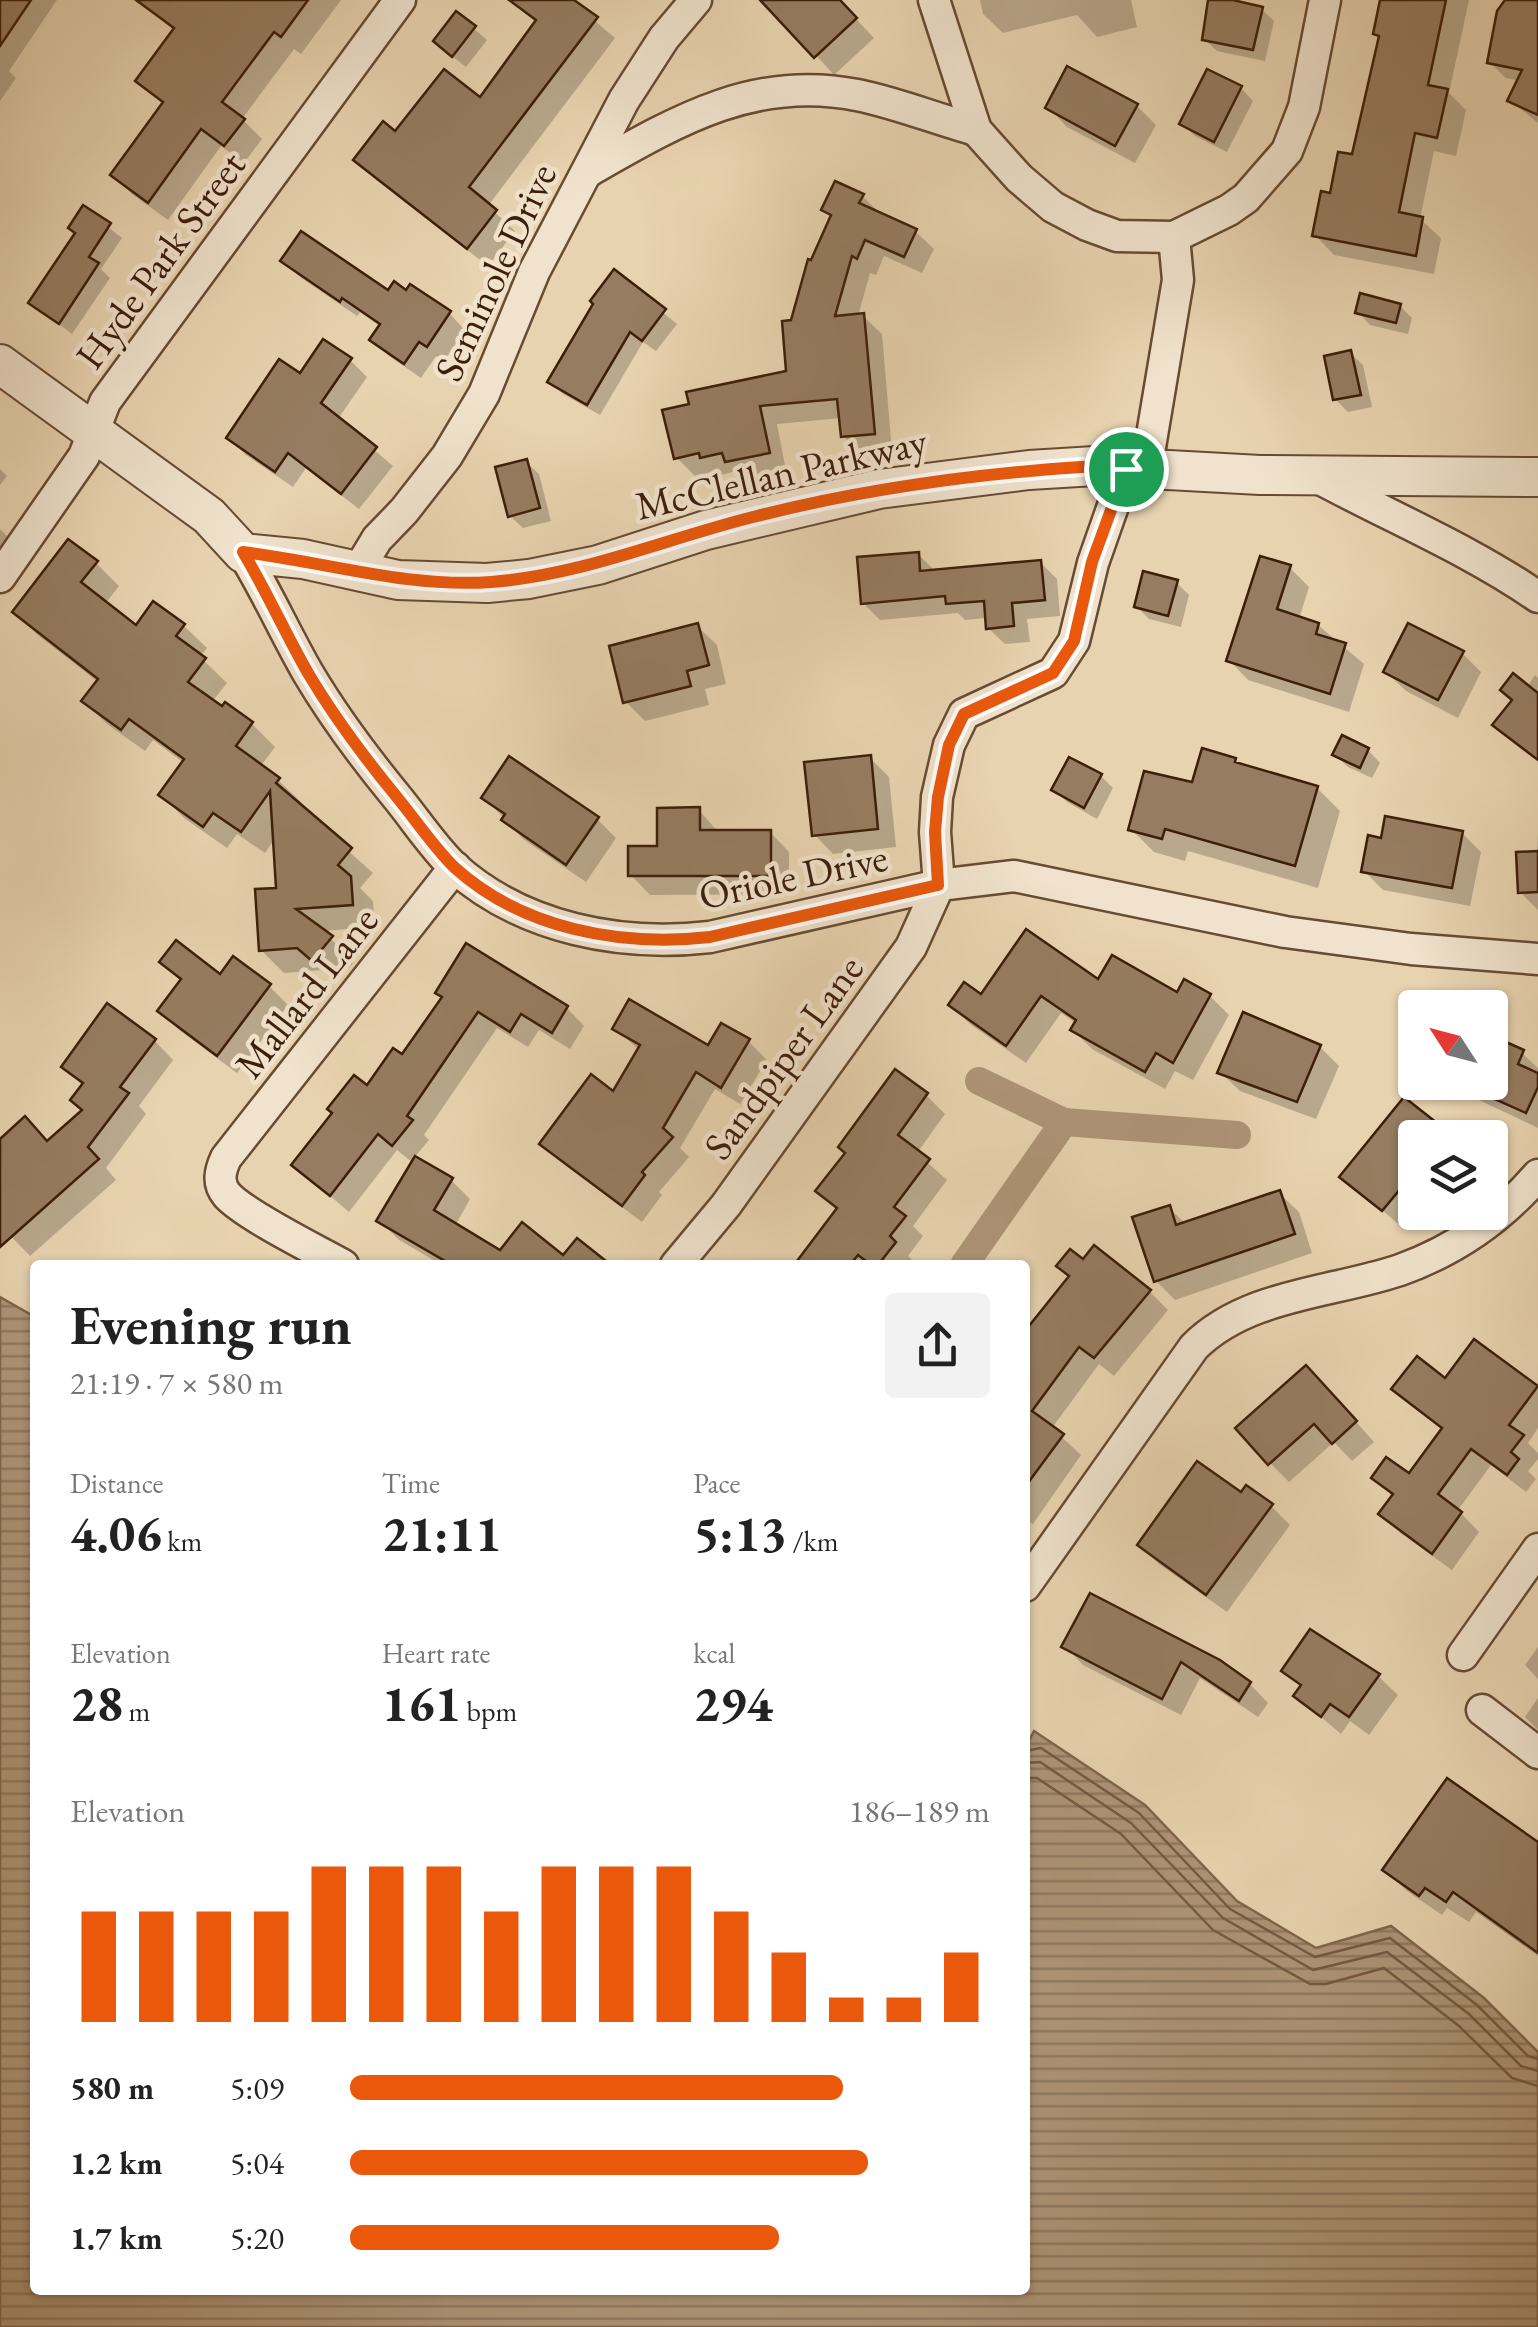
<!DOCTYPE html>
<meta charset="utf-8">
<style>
:root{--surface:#fff;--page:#f2f2f2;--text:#222;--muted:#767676;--accent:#ea580c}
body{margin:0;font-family:"EB Garamond",serif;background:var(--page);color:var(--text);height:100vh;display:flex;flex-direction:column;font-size:38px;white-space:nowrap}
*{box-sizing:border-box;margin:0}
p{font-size:32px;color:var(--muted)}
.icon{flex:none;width:55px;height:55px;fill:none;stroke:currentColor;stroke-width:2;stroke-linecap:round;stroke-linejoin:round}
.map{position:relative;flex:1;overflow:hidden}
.sheet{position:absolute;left:30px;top:1260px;width:1000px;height:1035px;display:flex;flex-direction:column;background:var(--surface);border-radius:10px;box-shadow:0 2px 8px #0004}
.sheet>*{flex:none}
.needle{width:65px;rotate:306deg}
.controls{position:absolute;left:1398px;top:990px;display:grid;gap:20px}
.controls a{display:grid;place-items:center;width:110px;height:110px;border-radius:10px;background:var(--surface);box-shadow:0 2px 8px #0004;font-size:50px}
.pin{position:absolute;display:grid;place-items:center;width:85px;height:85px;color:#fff;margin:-42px;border:5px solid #fff;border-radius:50%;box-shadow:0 2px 10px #0007}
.round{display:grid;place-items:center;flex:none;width:105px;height:105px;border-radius:10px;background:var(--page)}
.summary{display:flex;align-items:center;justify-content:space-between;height:170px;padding:0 40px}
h1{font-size:55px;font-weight:700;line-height:75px}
.metrics{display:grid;grid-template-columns:repeat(3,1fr);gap:15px;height:170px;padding:10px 40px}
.metrics div{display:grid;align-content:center}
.metrics b{font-size:50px;font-weight:700}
.metrics small{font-size:28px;font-weight:400}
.metrics p{font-size:28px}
.chart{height:280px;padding:20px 40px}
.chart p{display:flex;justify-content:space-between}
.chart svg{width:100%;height:180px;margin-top:10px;stroke:var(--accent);stroke-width:6}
ul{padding:0 40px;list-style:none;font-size:32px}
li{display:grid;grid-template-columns:160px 120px 1fr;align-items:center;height:75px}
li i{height:25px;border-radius:12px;background:var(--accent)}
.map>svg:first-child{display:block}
</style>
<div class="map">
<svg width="1538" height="2327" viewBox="0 0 1538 2327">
<defs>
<pattern id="water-rules" width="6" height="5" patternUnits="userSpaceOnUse" patternTransform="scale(2.5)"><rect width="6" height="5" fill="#ae9577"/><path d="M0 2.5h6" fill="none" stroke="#8f7960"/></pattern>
</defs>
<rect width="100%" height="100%" fill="#e8d3b0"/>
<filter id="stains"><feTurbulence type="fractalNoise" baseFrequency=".002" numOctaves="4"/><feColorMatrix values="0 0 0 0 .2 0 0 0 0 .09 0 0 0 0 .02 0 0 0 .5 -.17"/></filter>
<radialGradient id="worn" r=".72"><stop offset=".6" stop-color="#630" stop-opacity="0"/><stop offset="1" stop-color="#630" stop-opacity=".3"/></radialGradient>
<polygon fill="url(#water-rules)" stroke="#81654b" stroke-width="2.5" points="0,1297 35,1317 35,2290 1025,2290 1025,1748 1034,1731 1145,1805 1237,1901 1316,1948 1391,1926 1484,1998 1538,2052 1538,2327 0,2327"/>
<g fill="#0003">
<polygon points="0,0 57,0 9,71 16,78 0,101"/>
<polygon points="137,0 341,0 301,54 294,49 242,119 262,139 244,163 221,146 168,220 132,194 113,175 164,105 138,81 175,31"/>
<polygon points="508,0 570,0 615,38 488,206 515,231 488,266 375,179 356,160 395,134 480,100 537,23"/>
<polygon points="766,0 838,0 874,38 834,75"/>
<polygon points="980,0 1131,0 1137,27 1097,37 1077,15 1003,33 983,14"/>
<polygon points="1211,0 1261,9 1274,21 1265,61 1217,51 1204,39"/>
<polygon points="1382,0 1469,0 1449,93 1466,110 1456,156 1434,151 1420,219 1441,238 1434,274 1334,255 1315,235 1354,157 1380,39 1375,34"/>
<polygon points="1508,0 1538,0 1538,123 1510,100 1520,81 1506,78 1490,63"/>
<polygon points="457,14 487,40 466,67 448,53"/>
<polygon points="1241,88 1253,101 1227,152 1195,136 1182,124"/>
<polygon points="1137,106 1156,125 1135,163 1067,127 1048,107"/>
<polygon points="862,196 881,214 915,231 934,249 922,273 884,256 876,275 870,273 858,316 863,316 882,334 892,451 862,454 843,436 841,418 777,424 786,471 745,480 737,471 721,475 716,471 695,476 677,458 789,372 793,322 833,218 824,210"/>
<polygon points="84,208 122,238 101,269 110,278 72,334 32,303 78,234"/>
<polygon points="283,261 449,313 465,330 444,361 436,356 421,378 389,356 372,340 381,327 360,312 357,316 300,277"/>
<polygon points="614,273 677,324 656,351 643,342 600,415 563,394 550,381"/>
<polygon points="1400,306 1412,318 1408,334 1370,325 1358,312"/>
<polygon points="1350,353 1363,365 1372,407 1348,412 1335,399"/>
<polygon points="350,360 367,377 338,419 393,466 359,509 306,468 293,487 246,455 229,438 300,377"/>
<polygon points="526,462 539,474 551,521 523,528 510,516"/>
<polygon points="0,469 7,476 0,485"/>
<polygon points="0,529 10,539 0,552"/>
<polygon points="918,554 936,572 1040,562 1057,579 1060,616 1027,619 1030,642 1005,644 988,628 987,618 965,620 958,613 880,620 863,603"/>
<polygon points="96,563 119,586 105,604 137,628 184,626 207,648 200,657 227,683 212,702 222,709 225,705 252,724 275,747 260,767 278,780 301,802 298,806 373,873 360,888 373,901 375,927 322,931 355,961 336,982 322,970 284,973 261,950 279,890 275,838 265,853 237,834 227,848 184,818 161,795 184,763 153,740 145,751 107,724 84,701 98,682 38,635 15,612"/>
<polygon points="1290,568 1309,587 1299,619 1318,625 1364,664 1349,712 1248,680 1229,660"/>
<polygon points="1176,582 1189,595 1181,627 1149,619 1136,606"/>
<polygon points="697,626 717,645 726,684 705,689 709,705 645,721 626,702"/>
<polygon points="1462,653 1481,672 1458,718 1406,691 1386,672"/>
<polygon points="1535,675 1538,678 1538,760 1527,687"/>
<polygon points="1368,750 1380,763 1372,778 1348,767 1335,755"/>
<polygon points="870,758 889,777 896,847 833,854 814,834"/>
<polygon points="1235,760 1240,766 1317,788 1340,811 1318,888 1188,851 1185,861 1154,852 1131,829"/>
<polygon points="1101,776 1113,788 1097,819 1067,802 1054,790"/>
<polygon points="484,797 597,819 616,838 586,882 523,839"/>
<polygon points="699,810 719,833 770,832 789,852 789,894 650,895 631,875"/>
<polygon points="1538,832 1538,910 1520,892 1537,854"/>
<polygon points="1462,833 1481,852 1470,906 1383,890 1364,871 1383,841"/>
<polygon points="467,947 567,1008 584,1026 570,1049 539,1030 528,1047 497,1028 424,1135 429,1140 414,1158 451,1180 470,1199 455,1226 501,1253 606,1265 442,1265 399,1240 380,1221 413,1163 397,1150 349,1212 294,1165 368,1088 403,1058 444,998"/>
<polygon points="162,962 269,986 288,1005 237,1073 179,1030 160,1011 182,982"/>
<polygon points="1099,983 1178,995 1210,996 1229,1015 1193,1080 1175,1071 1165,1089 1092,1049 1073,1030 1077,1024 1061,1013 1026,1063 970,1024 951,1005 981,998"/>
<polygon points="615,1028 709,1048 748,1041 767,1060 740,1104 715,1089 680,1148 689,1157 659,1192 662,1195 642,1222 561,1162 543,1144 614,1094 639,1050"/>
<polygon points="1490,1038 1522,1053 1538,1068 1538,1128 1441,1082 1490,1082"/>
<polygon points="154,1040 173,1060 139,1106 146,1114 106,1168 116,1180 30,1256 0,1225 0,1142 48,1143 84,1111 83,1086 64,1067"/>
<polygon points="1320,1047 1339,1066 1316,1119 1240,1091 1220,1072"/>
<polygon points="926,1095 945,1114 917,1153 947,1180 913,1226 923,1236 908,1256 914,1262 912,1265 797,1265 838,1210 819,1191"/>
<polygon points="1435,1125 1447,1138 1415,1138 1415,1212 1403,1228 1343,1177"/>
<polygon points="1279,1193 1299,1212 1312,1253 1175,1300 1156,1281 1169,1208 1186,1224"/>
<polygon points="1084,1262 1149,1291 1168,1310 1114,1376 1099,1364 1052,1428 1081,1455 1033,1524 1025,1519 1025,1335"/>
<polygon points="1474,1343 1538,1390 1538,1428 1528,1443 1538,1453 1538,1459 1528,1471 1536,1479 1526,1492 1491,1465 1458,1510 1479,1532 1452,1570 1399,1532 1381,1514 1393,1497 1374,1478 1410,1477 1443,1430 1394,1389 1446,1381"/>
<polygon points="1325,1387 1374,1442 1352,1461 1334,1442 1289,1482 1270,1463"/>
<polygon points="1241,1496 1271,1506 1290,1525 1227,1612 1159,1564 1140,1545"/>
<polygon points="1065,1646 1218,1662 1250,1684 1268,1703 1258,1717 1200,1678 1181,1715 1083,1665"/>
<polygon points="1538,1647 1538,1679 1525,1665"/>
<polygon points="1284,1670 1378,1676 1398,1695 1369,1735 1350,1721 1341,1734 1296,1696 1302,1688"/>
<polygon points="1538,1698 1538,1730 1525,1717"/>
<polygon points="1530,1836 1538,1842 1538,1956 1476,1912 1469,1922 1447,1908 1442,1915 1407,1891 1385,1870"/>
</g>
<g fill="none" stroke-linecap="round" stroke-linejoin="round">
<g stroke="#765a40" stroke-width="2.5">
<polyline points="1025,1751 1041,1748 1139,1813 1230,1909 1315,1957 1390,1938 1477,2005 1528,2056 1538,2059"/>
<polyline points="1025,1763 1040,1762 1131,1823 1223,1918 1313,1970 1387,1952 1469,2014 1521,2066 1538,2071"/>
<polyline points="1025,1778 1037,1778 1121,1834 1213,1930 1310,1984 1326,1984 1384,1968 1459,2026 1512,2078 1538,2086"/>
</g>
<g stroke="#ae9577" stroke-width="28">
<polyline points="979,1081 1064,1122 1237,1135"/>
<polyline points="964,1265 1064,1122"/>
</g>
</g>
<g fill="#967c60" stroke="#3d1e09" stroke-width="2.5">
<polygon points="0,0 31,0 0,46"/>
<polygon points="136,0 308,0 281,37 274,32 222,102 245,119 224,146 201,129 148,203 110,175 163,102 135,81 174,28"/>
<polygon points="509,0 574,0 598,17 469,187 497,210 467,249 353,160 383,121 395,131 444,69 480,97 536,20"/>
<polygon points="760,0 840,0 857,18 814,58"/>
<polygon points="1208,0 1233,0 1263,7 1253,50 1202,40"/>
<polygon points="1380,0 1446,0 1428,85 1448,89 1437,138 1415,133 1399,212 1423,217 1416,256 1312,236 1321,191 1330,193 1338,152 1352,154 1379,36 1373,34"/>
<polygon points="1505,0 1538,0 1538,115 1507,101 1522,70 1487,63 1497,11"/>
<polygon points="456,11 476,26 452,57 433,41"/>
<polygon points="1067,66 1138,104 1115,146 1045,108"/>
<polygon points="1207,69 1242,86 1214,142 1179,124"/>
<polygon points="835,181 864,194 859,203 917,229 904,257 865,240 857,259 852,256 835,316 864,313 875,434 841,437 837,399 760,406 770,453 725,462 722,453 700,458 699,453 674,459 662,410 689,404 686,392 786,371 782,321 791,320 808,259 811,260 831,215 821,210"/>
<polygon points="83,205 111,223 89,257 99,263 59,324 28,303 75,233 68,228"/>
<polygon points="301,231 388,290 394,281 406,290 410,284 451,311 427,347 419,342 404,364 369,340 380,324 342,298 340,302 280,261"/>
<polygon points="614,269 666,309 642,341 630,332 587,405 547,382 593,304 590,301"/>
<polygon points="1360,293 1401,304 1396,323 1355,313"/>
<polygon points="323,339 352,358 321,403 377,447 341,494 288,453 275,472 226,438 279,359 300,373"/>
<polygon points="1351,350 1361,395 1333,400 1324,356"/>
<polygon points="527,459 540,508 508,517 495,467"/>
<polygon points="68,539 98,561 81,582 136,625 153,601 185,624 176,636 206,658 188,682 222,706 225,702 253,722 236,746 280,778 276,783 352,848 338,865 351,876 353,905 296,909 333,936 312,961 297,948 259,951 255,889 276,888 270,791 241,832 213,813 203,827 158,795 184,759 129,719 121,730 81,701 98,679 12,612"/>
<polygon points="919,552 920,571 1041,560 1045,600 1012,603 1014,626 986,629 984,601 946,604 945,596 861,604 857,557"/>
<polygon points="1260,556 1291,565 1277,609 1319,623 1316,634 1346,643 1330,694 1226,661"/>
<polygon points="1143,571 1178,580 1168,616 1134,607"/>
<polygon points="698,623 709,665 687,671 691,686 623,703 609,646"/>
<polygon points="1408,623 1464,651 1438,700 1383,672"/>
<polygon points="1513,673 1538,693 1538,760 1492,725 1512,700 1500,690"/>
<polygon points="1342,735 1369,748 1360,768 1332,755"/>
<polygon points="1202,748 1236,758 1235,762 1318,786 1295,866 1165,829 1162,839 1128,830 1144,771 1192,782"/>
<polygon points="871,755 878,829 812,836 804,762"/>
<polygon points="509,756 599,817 566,865 501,820 505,814 481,798"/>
<polygon points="1069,757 1102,774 1084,808 1051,790"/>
<polygon points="700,807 700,830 771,830 771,876 628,876 628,846 657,846 657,808"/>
<polygon points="1385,816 1463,831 1452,888 1361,872 1368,835 1381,838"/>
<polygon points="1538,851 1538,892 1518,893 1516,852"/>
<polygon points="1026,929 1098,979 1112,955 1177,992 1184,979 1211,994 1173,1063 1156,1053 1145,1072 1070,1030 1076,1020 1041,996 1006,1046 948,1005 964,982 981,994"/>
<polygon points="176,940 220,974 233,956 271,984 217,1056 157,1011 181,979 159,962"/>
<polygon points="466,943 568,1006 552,1033 521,1014 510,1032 478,1012 407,1116 413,1120 392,1146 378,1134 330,1196 291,1165 332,1113 327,1109 354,1075 367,1085 393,1048 402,1054 442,997 435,993"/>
<polygon points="629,999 708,1045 721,1023 750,1039 721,1088 696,1072 663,1128 673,1137 642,1172 645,1175 622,1206 539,1144 591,1074 613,1091 640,1045 612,1029"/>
<polygon points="107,1003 156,1039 120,1087 129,1093 88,1147 99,1159 0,1247 0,1139 25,1116 47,1141 82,1110 70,1100 83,1083 61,1067"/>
<polygon points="1243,1012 1321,1045 1297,1102 1217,1073"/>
<polygon points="1490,1035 1524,1050 1518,1064 1538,1073 1538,1087 1526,1113 1490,1097"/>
<polygon points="895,1069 928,1093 898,1135 930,1159 894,1207 906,1216 890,1236 896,1242 878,1265 871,1265 858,1255 850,1265 794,1265 837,1208 815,1191 845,1153 838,1147"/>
<polygon points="1404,1097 1437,1123 1426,1138 1415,1138 1415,1171 1382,1211 1339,1177"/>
<polygon points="415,1156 453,1178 434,1210 500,1250 522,1222 563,1255 577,1238 611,1265 452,1265 376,1221"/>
<polygon points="1280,1190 1295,1234 1154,1282 1132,1217 1170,1205 1176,1225"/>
<polygon points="1094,1245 1151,1290 1094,1358 1079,1347 1032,1411 1064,1434 1025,1487 1025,1331 1069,1276 1056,1266 1070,1249 1083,1259"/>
<polygon points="1474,1339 1538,1386 1509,1425 1524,1435 1511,1452 1519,1459 1507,1475 1471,1449 1438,1494 1462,1512 1432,1554 1378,1514 1393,1494 1371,1478 1386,1457 1409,1473 1442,1428 1391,1389 1417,1356 1445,1378"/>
<polygon points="1306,1365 1357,1421 1332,1444 1314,1424 1268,1465 1235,1428"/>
<polygon points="1197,1461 1241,1492 1246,1485 1273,1504 1206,1595 1137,1545"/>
<polygon points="1090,1593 1220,1660 1251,1682 1239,1701 1181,1662 1162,1699 1061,1647"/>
<polygon points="1310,1629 1380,1674 1349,1717 1330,1704 1321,1717 1293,1696 1301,1685 1281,1671"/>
<polygon points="1447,1778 1538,1842 1538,1953 1453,1892 1446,1902 1425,1888 1419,1896 1382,1870"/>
</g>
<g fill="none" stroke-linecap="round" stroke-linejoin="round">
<g stroke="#684b33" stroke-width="35">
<g id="minor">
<polyline points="934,0 976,130 1019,178 1053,207 1087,225 1117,236 1174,237 1229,210 1246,198 1287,151 1304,107 1325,0"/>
<path d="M587,172C673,123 753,74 857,95C897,103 936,119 976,130"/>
<polyline points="1146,471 1178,280 1174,237"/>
<path d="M1313,475C1388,516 1467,548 1538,597"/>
<path d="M243,553C267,592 285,633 308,673C334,717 364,757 396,796C415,819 433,847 454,867C523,929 621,947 710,937L939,885L1014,876L1285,932L1411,949L1538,959"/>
<polyline points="357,572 377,539 404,511 447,456 484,394 534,272 624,100 664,38 696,0"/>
<polyline points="0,577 84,456 105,402 400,0"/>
<path d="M343,1265C316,1250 245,1215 227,1195C217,1183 220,1171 226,1158L455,867"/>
<polyline points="676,1265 726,1205 911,947 939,885 935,832 937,797 949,745 964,714 1053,673 1074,641 1093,563 1126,469"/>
<path d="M1025,1586L1194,1347C1247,1294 1332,1293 1400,1270C1453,1251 1501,1218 1538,1175"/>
<polyline points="1463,1655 1538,1549"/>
<polyline points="1482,1710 1538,1753"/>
</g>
</g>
<g stroke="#684b33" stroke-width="42">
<polyline id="tertiary" points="0,364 209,516 243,553 303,559 398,580 487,583 529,579 598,565 706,530 879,489 1029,470 1095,466 1260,475 1538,477"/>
</g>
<use href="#minor" stroke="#f0e2cc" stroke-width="30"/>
<use href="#tertiary" stroke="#f0e2cc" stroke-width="38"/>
</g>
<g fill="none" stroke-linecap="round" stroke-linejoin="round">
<g stroke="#fff" stroke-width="20">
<path id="route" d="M1095,466L1126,469L1092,562L1074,641L1053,673L964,714L949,745L938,797L935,832L938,885L710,937C621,947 522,929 454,867C433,846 415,819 396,796C364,757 334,717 308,673C285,633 267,592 243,552C326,562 407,588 491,582C584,575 667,538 757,516C868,488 981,473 1095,466Z"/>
</g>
<use href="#route" stroke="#ea580c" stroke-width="12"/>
</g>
<g text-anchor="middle" stroke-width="9" stroke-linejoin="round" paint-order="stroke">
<g font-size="40" fill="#3d1e09" stroke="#f0e2cc">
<text transform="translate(160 260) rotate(-54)" y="14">Hyde Park Street</text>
<text transform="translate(495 272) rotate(-65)" y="14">Seminole Drive</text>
<text transform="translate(781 473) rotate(-13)" y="14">McClellan Parkway</text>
<text transform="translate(793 876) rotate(-12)" y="14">Oriole Drive</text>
<text transform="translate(306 992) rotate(-52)" y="14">Mallard Lane</text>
<text transform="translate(783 1057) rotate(-54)" y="14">Sandpiper Lane</text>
</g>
</g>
<rect width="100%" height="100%" filter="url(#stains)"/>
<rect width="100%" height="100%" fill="url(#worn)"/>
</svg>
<div class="controls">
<a><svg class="needle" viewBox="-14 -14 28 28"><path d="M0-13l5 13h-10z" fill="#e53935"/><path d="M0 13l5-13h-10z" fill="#767676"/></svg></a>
<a><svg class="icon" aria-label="layers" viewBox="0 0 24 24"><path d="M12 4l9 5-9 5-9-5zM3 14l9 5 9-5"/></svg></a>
</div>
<div class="pin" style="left:1126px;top:469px;background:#1e9e55"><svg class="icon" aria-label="arrive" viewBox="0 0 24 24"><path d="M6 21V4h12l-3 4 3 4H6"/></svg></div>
<section class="sheet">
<div class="summary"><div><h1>Evening run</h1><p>21:19 · 7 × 580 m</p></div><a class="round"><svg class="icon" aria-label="share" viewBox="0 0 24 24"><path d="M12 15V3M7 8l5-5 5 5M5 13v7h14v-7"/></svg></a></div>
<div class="metrics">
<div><p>Distance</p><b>4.06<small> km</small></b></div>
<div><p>Time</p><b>21:11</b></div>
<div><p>Pace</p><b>5:13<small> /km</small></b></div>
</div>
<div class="metrics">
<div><p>Elevation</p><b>28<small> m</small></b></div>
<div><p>Heart rate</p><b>161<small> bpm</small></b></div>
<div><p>kcal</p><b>294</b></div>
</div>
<div class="chart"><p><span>Elevation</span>186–189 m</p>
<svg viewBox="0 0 160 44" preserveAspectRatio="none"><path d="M5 44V17M15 44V17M25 44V17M35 44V17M45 44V6M55 44V6M65 44V6M75 44V17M85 44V6M95 44V6M105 44V6M115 44V17M125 44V27M135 44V38M145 44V38M155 44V27"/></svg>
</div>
<ul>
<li><b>580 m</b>5:09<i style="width:77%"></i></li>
<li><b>1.2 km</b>5:04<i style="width:81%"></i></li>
<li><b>1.7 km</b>5:20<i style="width:67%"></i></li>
</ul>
</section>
</div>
